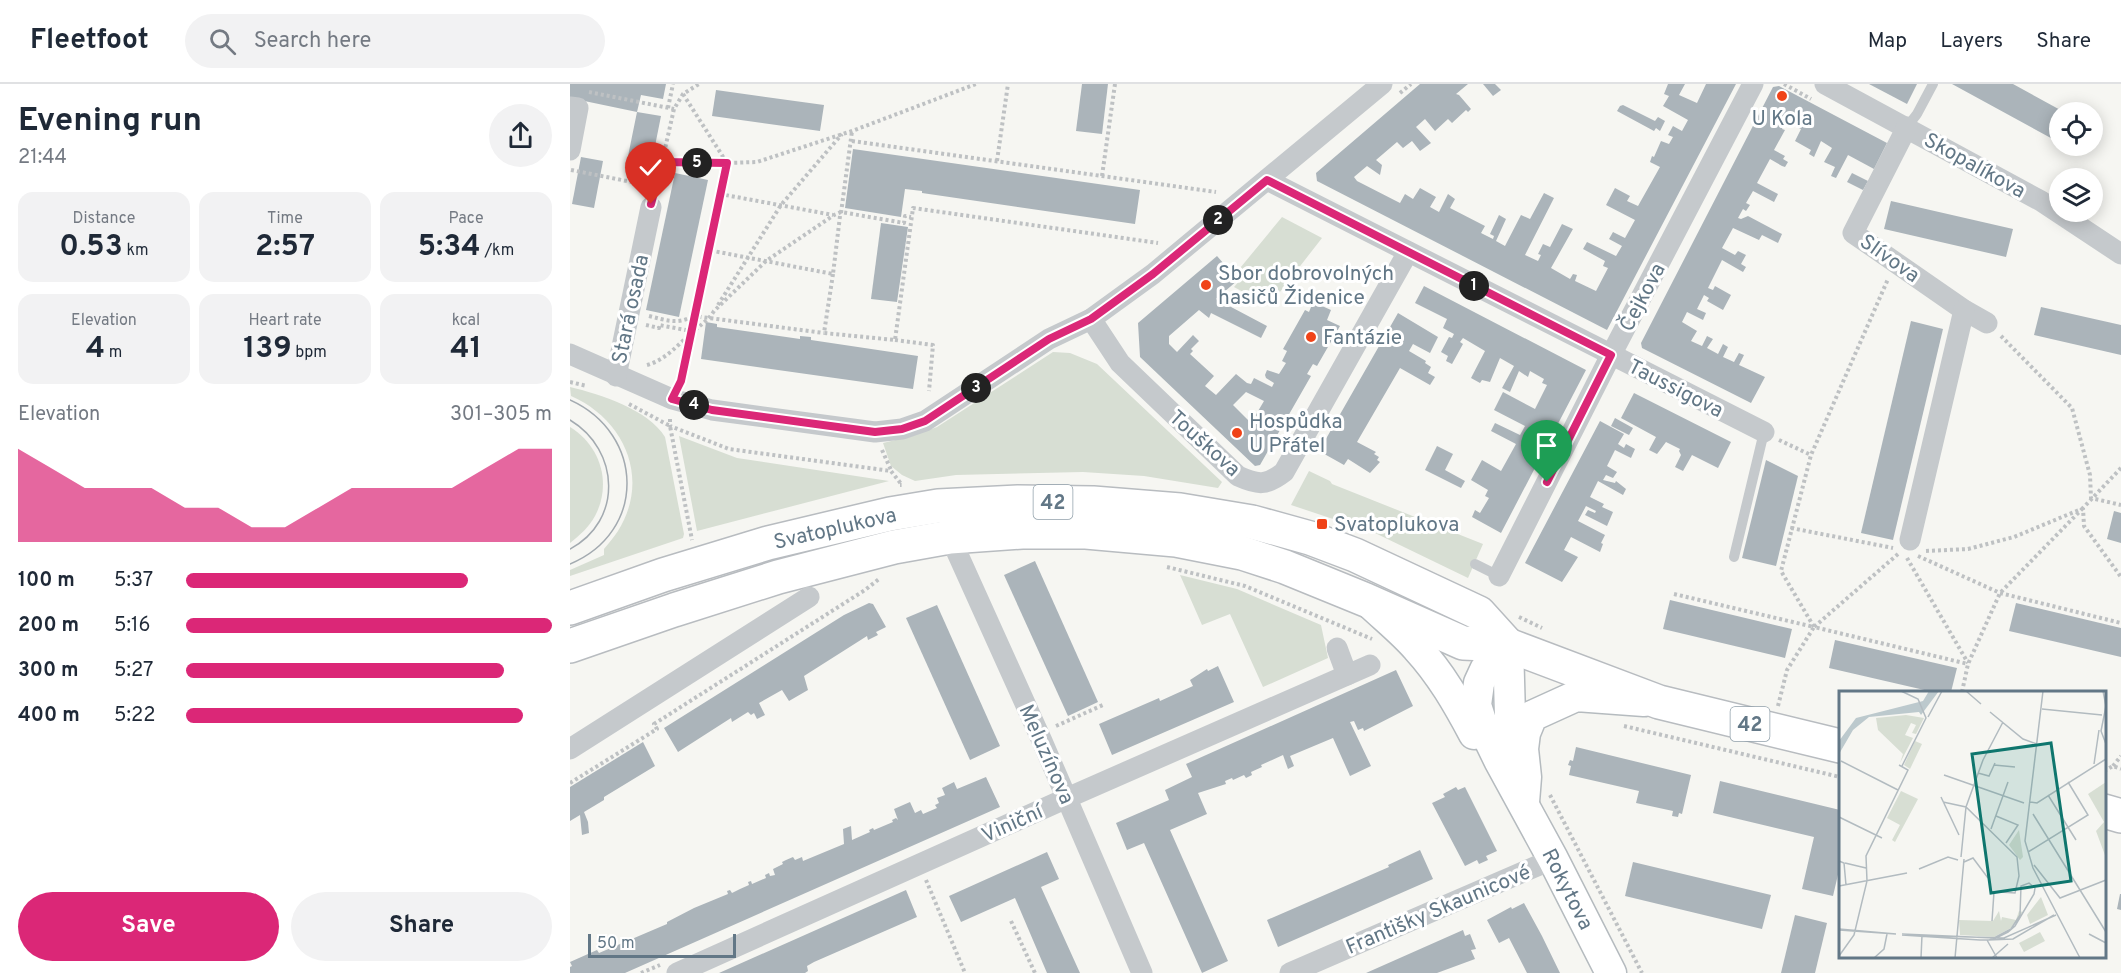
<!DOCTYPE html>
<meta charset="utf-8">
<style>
:root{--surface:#fff;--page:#f2f2f3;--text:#1f2937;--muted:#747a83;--line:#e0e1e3;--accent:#db2777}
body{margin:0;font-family:Overpass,sans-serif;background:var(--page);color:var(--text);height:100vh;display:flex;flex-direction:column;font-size:22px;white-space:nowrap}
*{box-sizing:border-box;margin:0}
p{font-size:20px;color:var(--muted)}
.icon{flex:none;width:33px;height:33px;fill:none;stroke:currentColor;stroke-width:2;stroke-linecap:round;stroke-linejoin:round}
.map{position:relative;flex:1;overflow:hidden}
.side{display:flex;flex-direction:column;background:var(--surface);width:570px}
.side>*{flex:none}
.fabs{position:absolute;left:1479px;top:18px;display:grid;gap:12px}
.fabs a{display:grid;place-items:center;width:54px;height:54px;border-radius:50%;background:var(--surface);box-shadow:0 3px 15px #0003;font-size:30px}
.scale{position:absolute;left:18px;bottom:15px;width:148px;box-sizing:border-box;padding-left:6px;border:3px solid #627786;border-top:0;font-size:16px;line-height:21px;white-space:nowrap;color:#627786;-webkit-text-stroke:4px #fff;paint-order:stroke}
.pin{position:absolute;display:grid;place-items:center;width:51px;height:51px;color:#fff;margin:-62px -26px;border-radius:50% 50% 50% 0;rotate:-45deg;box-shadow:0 0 6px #0007}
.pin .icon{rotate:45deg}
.km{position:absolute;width:30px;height:30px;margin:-15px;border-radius:50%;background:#222;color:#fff;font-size:16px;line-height:30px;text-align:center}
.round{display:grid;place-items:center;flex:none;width:63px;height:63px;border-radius:32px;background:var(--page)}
.headline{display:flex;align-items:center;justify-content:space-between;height:102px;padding:0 18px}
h1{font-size:33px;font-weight:700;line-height:45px}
.stats{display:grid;grid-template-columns:repeat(3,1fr);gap:9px;height:102px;padding:6px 18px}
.stats div{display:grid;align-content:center;border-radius:15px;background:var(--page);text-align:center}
.stats b{font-size:30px;font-weight:700}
.stats small{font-size:16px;font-weight:400}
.stats p{font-size:16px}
.chart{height:168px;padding:12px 18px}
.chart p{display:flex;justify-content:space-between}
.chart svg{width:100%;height:108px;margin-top:6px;fill:var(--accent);opacity:.7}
.action{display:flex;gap:12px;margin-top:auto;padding:12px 18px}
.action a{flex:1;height:69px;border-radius:36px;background:var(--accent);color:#fff;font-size:24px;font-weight:700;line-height:69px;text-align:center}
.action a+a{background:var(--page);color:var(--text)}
ul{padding:0 18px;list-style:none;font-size:20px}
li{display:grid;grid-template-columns:96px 72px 1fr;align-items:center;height:45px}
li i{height:15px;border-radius:8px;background:var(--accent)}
header{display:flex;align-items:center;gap:36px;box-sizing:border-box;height:84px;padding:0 30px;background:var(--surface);border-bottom:2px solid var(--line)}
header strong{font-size:28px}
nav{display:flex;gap:33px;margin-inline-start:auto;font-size:21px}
.search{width:420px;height:54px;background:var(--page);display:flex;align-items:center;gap:15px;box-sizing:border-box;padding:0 21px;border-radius:33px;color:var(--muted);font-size:22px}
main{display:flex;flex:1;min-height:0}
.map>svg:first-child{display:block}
</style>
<header>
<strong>Fleetfoot</strong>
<div class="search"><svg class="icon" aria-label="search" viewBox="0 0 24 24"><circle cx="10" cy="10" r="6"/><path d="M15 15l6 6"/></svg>Search here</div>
<nav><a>Map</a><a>Layers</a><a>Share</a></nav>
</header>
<main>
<section class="side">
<div class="headline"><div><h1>Evening run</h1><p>21:44</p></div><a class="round"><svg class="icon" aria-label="share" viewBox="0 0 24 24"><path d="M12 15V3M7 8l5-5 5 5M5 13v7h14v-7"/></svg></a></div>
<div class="stats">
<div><p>Distance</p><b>0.53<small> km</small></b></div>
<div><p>Time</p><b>2:57</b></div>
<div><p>Pace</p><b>5:34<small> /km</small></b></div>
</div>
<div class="stats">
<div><p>Elevation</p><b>4<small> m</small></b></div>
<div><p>Heart rate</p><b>139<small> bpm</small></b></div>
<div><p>kcal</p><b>41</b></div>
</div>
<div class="chart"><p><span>Elevation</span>301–305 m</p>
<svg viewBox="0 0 160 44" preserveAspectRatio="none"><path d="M0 44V6L10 14L20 22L30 22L40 22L50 30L60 30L70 38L80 38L90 30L100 22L110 22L120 22L130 22L140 14L150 6L160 6V44z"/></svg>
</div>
<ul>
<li><b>100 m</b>5:37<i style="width:77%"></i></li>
<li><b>200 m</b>5:16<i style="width:100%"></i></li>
<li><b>300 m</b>5:27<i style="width:87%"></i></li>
<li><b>400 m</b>5:22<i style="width:92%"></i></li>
</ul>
<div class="action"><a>Save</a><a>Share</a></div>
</section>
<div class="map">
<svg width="1551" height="889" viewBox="0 0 1551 889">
<rect width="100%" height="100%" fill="#f6f6f2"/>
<g fill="#d7ded3">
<polygon points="712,133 752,154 699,222 664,203 671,195 666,189"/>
<polygon points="483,268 500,269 527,280 652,398 648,404 574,392 513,388 386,391 345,397 332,391 321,382 313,359 342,352 367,343"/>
<path d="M0,303C30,310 79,326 95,353L114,450L113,454L0,492V486L34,471V465C39,459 44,453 48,447C81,394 54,335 1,312Z"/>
<path d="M0,343C31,362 42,400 25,432C19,443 10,451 0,459Z"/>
<polygon points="109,352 167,374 319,397 127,447"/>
<polygon points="739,387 760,397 762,400 913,460 898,494 805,449 721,421"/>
<polygon points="610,491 667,505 751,541 758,574 693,603 660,530 632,541"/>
</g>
<g fill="#abb4ba" fill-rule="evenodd">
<polygon points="0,0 96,0 93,15 71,11 67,28 91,32 80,87 56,82 67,28 0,14"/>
<polygon points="512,0 538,0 532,50 506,47"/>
<polygon points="850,0 898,0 886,10 889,11 901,25 898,28 896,26 882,39 878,35 865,47 855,35 846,43 861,59 850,67 842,57 833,64 827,58 806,76 812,81 810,91 797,82 784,93 787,97 830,119 835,110 843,115 850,104 866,113 860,123 869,128 878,110 885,115 880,124 915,142 911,149 923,155 924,152 920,150 929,131 936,135 926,157 935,162 951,131 960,135 974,109 984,114 955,171 968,177 971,171 968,170 973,160 980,163 992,140 1003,145 981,184 1000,195 1003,190 1007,191 1005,197 1026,207 1038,184 1033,182 1035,177 1013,165 1017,158 1046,172 1052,162 1039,155 1043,148 1055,154 1065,136 1036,121 1045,104 1060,112 1057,117 1068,122 1090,83 1080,78 1082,72 1084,73 1091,57 1099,60 1103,53 1098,51 1103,42 1112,47 1118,36 1093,22 1099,12 1094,10 1098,0 1115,0 1109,11 1127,19 1136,0 1166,0 1037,246 747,97 746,89"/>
<polygon points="913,0 925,0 931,6 923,12"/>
<polygon points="1299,0 1347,0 1337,20"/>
<polygon points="1382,0 1443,0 1494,28 1490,28 1490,59"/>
<polygon points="1209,2 1317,59 1304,85 1278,71 1266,94 1261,92 1265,83 1254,78 1262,64 1251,57 1244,73 1239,70 1241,66 1225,57 1231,45 1215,37 1212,45 1215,46 1204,66 1215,72 1213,75 1218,78 1215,83 1212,82 1200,75 1187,99 1208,110 1204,118 1183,107 1176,119 1180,121 1176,127 1173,125 1168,134 1171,135 1178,132 1212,150 1208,159 1192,151 1189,156 1163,144 1152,164 1165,171 1168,167 1176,171 1171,180 1176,183 1173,188 1152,176 1138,204 1143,206 1145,202 1161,211 1153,226 1137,217 1139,214 1134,211 1127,225 1136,229 1133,236 1117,228 1112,238 1127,247 1121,257 1132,262 1137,252 1143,255 1137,264 1148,270 1153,260 1158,263 1153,273 1164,278 1169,269 1174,271 1169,281 1195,293 1181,319 1072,264 1071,259 1203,3"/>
<polygon points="146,6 254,21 250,47 142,32"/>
<polygon points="1053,21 1085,37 1088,33 1095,37 1090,47 1086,44 1084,47 1047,27 1050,22"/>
<polygon points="1493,62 1507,62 1504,67"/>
<polygon points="283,65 570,106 565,140 352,109 352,107 335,105 331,133 275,124"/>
<polygon points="11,73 33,77 24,124 2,120"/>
<polygon points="105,89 138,96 109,233 76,226"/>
<polygon points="1282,89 1298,97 1293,106 1277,98"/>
<polygon points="1321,117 1443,145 1436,173 1314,145"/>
<polygon points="311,139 338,143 327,218 301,215"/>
<path d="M647,172L668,196L646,215L697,242L691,254L641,229L639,234L629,226L599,252V260L607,268L623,251L629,257L621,265L623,267L620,270L644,292L635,302L646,311L666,290L677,299L681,300L684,294L702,303L704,299L696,294L695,291L697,286L709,290L716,279L712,277L717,267L713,265L735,226L739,228L743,218L761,226L757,236L770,242L747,282L743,280L737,290L741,292L690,381L685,382L570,273L568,239ZM676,308L694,317L681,339L663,321Z"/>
<polygon points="854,202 1016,286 931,449 902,433 905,426 910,429 919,414 915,412 918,406 901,396 912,376 931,387 946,360 921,347 925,339 950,351 955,342 924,326 933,308 965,325 977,301 972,299 974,295 960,287 958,293 949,287 940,308 932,304 944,282 930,274 920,298 912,296 910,299 901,294 915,267 893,254 890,258 893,260 882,280 876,277 878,272 871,268 879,253 882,254 884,250 873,244 877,235 845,219"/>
<polygon points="1471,223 1551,241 1551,271 1464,251"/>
<polygon points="828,229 868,253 860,269 843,260 839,267 856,277 855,279 861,283 858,289 865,293 860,301 830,284 787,358 806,368 804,370 809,373 807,376 810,378 800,389 778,375 774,381 749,367"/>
<polygon points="1341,237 1373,245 1323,456 1291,449"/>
<polygon points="136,238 147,240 147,243 230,255 230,252 241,253 241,256 348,272 343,305 131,275"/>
<polygon points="1064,309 1161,358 1148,384 1122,371 1113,387 1105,383 1111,371 1109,367 1110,365 1096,358 1087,370 1079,366 1086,353 1051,334"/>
<polygon points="1045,334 1063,344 1059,351 1041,342"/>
<polygon points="1030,337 1054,350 1048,360 1054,364 1056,360 1065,365 1061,374 1045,366 1037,382 1047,388 1043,394 1036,391 1033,396 1045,399 1046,397 1056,405 1053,411 1028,397 1020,413 1034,420 1032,423 1043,428 1037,442 1015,431 1018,426 1025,429 1026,427 1016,422 1008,437 1035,451 1031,459 1033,460 1030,468 1001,453 994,466 1008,473 992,498 955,479"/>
<polygon points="867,362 883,370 875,386 895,397 891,404 855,386"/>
<polygon points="1196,376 1228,392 1206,482 1172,474"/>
<polygon points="1544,427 1551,429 1551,459 1537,455"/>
<polygon points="465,477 528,618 498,632 434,491"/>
<polygon points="1100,516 1222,545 1215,574 1093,545"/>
<polygon points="299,519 303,520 316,543 306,548 308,551 298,556 297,552 234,592 238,606 219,617 212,606 189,619 195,631 187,635 184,629 181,631 178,628 162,638 161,634 108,668 94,644 274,531"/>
<polygon points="1446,519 1551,544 1551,573 1439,547"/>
<polygon points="367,521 430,662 400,676 336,534"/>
<polygon points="1265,556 1387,584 1381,608 1363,608 1259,584"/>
<polygon points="648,582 664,618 542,671 529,640 589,614 590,617 623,602 620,596 637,585 638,587"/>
<polygon points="826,586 843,622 794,647 793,644 788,646 784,637 780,638 801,682 780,692 763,654 720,672 724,682 718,685 713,671 691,681 692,683 681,688 682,691 676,694 674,691 663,696 662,694 655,697 656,700 628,709 637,730 600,746 658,877 632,889 574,759 557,766 546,739 599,716 595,706 622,693 616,680"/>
<polygon points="73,658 85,682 34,713 34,716 14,728 18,738 19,749 12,751 10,731 0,737 0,703"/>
<polygon points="1006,663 1121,691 1112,730 1109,729 1108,733 1102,732 1103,727 1066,719 1069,707 999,691 1001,682 998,681 1000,676 1003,677"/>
<polygon points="416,693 430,723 55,889 0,889 0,883 2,882 0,878 27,866 29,869 97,840 97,838 124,824 158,810 157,807 160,806 162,809 170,805 179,801 178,798 181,797 182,800 196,794 195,791 199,789 200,792 205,791 203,785 213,780 212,778 216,776 223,773 225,776 232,773 233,777 274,760 273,745 281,742 282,756 300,748 299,746 303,744 304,746 323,738 322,736 326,734 328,736 324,725 340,718 345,729 351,726 353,730 367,724 365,721 369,719 367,714 375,711 372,704 384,698 387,705"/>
<polygon points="1150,697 1270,726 1270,782 1263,812 1232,805 1244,753 1143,729"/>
<polygon points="886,703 888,706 895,703 927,767 916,772 918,776 909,780 907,776 895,782 862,719 875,713 873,710"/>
<polygon points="850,766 863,795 708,863 697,836 819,783 818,781"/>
<polygon points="477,768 489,795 471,803 510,889 477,889 445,814 391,838 379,812"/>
<polygon points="1063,778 1201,811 1192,845 1055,812"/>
<polygon points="336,806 347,833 244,878 237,882 238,887 235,889 149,889"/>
<polygon points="1550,810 1551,810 1551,826 1547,825"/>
<polygon points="954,819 972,852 990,889 957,889 939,854 929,859 917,836 941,823 942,825"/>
<polygon points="1225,831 1257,839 1245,889 1211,889"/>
<polygon points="893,846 895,852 900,850 906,865 901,866 905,875 867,889 796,889"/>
</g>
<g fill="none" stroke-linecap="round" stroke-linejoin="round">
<g stroke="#b5bbbf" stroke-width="33">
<g id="secondary">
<path d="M803,522C818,536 834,549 847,564C871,590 888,620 904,650"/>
<polyline points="938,561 915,586 909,599 906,621 913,643 929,676 983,775 1041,889"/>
<polyline points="938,561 941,668"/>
<polyline points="954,718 956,693 953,665 955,649 962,632 1006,612 1074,617"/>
</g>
</g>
<g stroke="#b8bcc0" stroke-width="36">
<g id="primary">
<polyline points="0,524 93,491 198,459 320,430 368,422 448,418 523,419 610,426 682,438 740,454 785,471 909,529 938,561"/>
<polyline points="0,562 104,526 208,493 324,463 380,453 452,448 516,448 606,456 672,469 715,483 796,516 893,559 938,561 1089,618 1270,662"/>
<polyline points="1534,727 1551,732"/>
</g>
</g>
<g stroke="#bec1c3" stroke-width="4" stroke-dasharray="3 3" stroke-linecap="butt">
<polyline points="1214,0 1241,15"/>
<polyline points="19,8 104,25"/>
<polyline points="830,9 841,0"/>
<polyline points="113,10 157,79 92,78 104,25 113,10 129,0"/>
<polyline points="98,24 103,0"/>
<polyline points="282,57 646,108"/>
<polyline points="427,77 438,0"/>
<polyline points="1,86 82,102"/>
<polyline points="532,92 545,0"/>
<polyline points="85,106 92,78"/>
<polyline points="150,110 263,131"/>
<polyline points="271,129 282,47"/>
<polyline points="270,132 263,190 138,166 157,79 187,78 282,47 406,0"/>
<polyline points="138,166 124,232 254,249"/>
<polyline points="263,190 254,249 325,256 343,124 588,159"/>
<polyline points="148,221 211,121 272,50"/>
<path d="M79,232C95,236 108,241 123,232"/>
<polyline points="76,241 89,244 89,241 121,247"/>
<polyline points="1431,252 1502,324 1520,391 1521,414 1551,421"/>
<polyline points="325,256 363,261 359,307"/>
<path d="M77,281C95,276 107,262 120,250C129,242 138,237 144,227L196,177L264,131L271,128L334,139L335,132L341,133"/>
<polyline points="111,297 124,232"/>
<polyline points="0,298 17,302"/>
<polyline points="59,320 100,342 122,456"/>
<polyline points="100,335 100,342 159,365 321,387 332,401 330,401"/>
<polyline points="1209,356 1241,371"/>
<polyline points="312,366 321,386"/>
<polyline points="1551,384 1513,424 1514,442 1551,493"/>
<polyline points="1221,444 1323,464"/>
<polyline points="1356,467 1398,465 1444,453 1509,426"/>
<polyline points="1328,470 1244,543 1398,580"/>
<polyline points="1348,472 1430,509 1551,539"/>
<polyline points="1337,474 1398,579"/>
<polyline points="597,483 675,502 802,555"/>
<polyline points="1104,510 1244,543 1211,487 1241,371 1318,195"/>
<polyline points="949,533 972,544"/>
<polyline points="1392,608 1398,580 1430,509 1513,424"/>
<polyline points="1208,622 1217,586 1244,543"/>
<polyline points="486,642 533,621"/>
<polyline points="1054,642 1270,693"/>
<polyline points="1543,682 1551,672"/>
<polyline points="1534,687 1543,682 1551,685"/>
<polyline points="0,699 87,645 84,640 295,506 309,495"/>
<polyline points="980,711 1072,889"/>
<polyline points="356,796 395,889"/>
<polyline points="441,837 465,889"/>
<polyline points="71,889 90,881"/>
</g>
<g stroke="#c5c9cc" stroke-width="10">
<polyline points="1337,43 1347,30 1363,0"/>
<polyline points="1164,473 1194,348"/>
<polyline points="905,480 929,492"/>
</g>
<g stroke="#c5c9cc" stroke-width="21">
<polyline points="1255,0 1471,117 1551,170"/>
<polyline points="0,23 8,24 0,66"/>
<polyline points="1337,43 1283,149 1394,226 1417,239"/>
<polyline points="697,96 1194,348"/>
<path d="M521,235L550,279L668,392C688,401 696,402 714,388L838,168"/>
<polyline points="0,270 102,315 142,326 305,348 332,345 355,337 479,255 521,235 583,190 812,0"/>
<polyline points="46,292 81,123"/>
<polyline points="380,453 472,657 572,889"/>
<polyline points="1340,456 1394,226"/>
<polyline points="929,492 1041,271 1183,0"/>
<polyline points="767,564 777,591"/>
<polyline points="0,665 239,513"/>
<polyline points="107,889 497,714 800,581"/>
<polyline points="720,889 983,775"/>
</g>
<use href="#secondary" stroke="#fff" stroke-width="30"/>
<use href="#primary" stroke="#fff" stroke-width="33"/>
<g stroke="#a3aab0" stroke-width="1.5">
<path d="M0,316C75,350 77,448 0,480"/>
<path d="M0,336C50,366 53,437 0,465"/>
</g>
</g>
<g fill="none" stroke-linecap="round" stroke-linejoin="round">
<g stroke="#fff" stroke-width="12">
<polyline id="route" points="81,120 92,78 157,79 111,297 102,315 142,326 305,348 332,345 355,337 479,255 521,235 583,190 697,96 1041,271 977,398"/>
</g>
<use href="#route" stroke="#db2777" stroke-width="8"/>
</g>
<g fill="#f04318" stroke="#fff" stroke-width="2">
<circle cx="1212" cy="12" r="6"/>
<circle cx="636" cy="201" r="6"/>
<circle cx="741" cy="253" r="6"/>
<circle cx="667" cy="349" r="6"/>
<rect x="746" y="434" width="12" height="12" rx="3"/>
</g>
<g text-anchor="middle" stroke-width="6" stroke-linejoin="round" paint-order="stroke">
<g fill="#fff" stroke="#91a0aa" stroke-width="1.5">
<rect x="463.5" y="401" width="39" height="34" rx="4.5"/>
<rect x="1160.5" y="623" width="39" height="34" rx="4.5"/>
</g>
<g font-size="20" font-weight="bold" fill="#627786">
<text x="483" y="425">42</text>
<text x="1180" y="647">42</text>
</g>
<g font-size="21" fill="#627786" stroke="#fff" text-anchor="start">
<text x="1212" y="41" text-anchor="middle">U Kola</text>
<text x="648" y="196">Sbor dobrovolných<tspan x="648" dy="24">hasičů Židenice</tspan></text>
<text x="753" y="260">Fantázie</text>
<text x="679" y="344">Hospůdka<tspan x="679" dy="24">U Přátel</tspan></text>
<text x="764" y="447">Svatoplukova</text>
</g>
<g font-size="21" fill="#627786" stroke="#fff">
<text transform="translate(1405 81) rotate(29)" y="7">Skopalíkova</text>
<text transform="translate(1320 174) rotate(35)" y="7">Slívova</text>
<text transform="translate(1072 213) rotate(-62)" y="7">Čejkova</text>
<text transform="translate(60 225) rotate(-78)" y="7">Stará osada</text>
<text transform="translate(1106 304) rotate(27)" y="7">Taussigova</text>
<text transform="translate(635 359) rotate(42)" y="7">Touškova</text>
<text transform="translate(265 444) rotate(-13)" y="7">Svatoplukova</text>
<text transform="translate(477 670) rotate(66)" y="7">Meluzínova</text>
<text transform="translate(442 739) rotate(-24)" y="7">Viniční</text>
<text transform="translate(998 805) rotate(63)" y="7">Rokytova</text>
<text transform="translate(868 825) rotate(-23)" y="7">Františky Skaunicové</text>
</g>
</g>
<g transform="translate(1269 607)">
<rect width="267" height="267" fill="#f6f6f2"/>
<path d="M67,24L85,27L77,43L73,42L77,34L72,32L66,44L74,47L61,72L64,63L39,39L37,27ZM76,50L83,53L71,78L65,74ZM267,91V167L257,140L265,131L249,103ZM62,100L79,108L56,151L53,149L61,134L48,127ZM180,139L184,166L181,169L170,154ZM202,206L209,224L191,233L188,224ZM160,220L162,230L163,226L177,229L180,220L184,221L172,237L155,246L121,244L120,229L154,230ZM201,241L206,250L185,261L180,252Z" fill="#d7ded3"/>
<path d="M90,0H100L82,24L80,21L30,26L14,39L0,63V50L17,27L84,10Z" fill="#bcc9cd"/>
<path fill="none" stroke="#b2bbc0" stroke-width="1.5" d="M62,0L79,8L87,27L63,75M127,0L142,13M204,0L186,150L194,177L241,267M264,0L267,15L262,40L267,53M203,18L263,24M151,21L184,48L198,53M89,26L103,0M2,70L59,99M255,73L260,39M155,74L176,76M139,82L150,85L156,72M105,84L185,112M209,104L237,149M102,106L120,144M104,111L127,116L178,166L180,185L176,202L161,201M191,111L198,112L267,68M194,123L267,241M157,125L179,134L167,152M0,126L43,147M152,138L169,91M189,161L249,124L229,91M122,166L127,116L144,69L164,31M0,170L5,172L7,194M125,171L134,167L149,187M6,172L27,177M195,174L221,207L267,189M80,178L109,166L119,169M0,195L68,182M153,230L155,201H159M0,238L57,243M0,239L57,243M250,243L267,252M63,244L165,247L217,224M63,244L141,249H150L157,247L169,241L176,235L195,203L196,197L190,192L182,195L181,224L172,238L155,247L63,243M148,249L158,267M149,249L174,248L215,224M0,265L15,244L28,190L27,165L69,79L60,74M35,267L45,258L48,243M82,267L83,244M116,267L125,168M153,267L169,253"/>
<path fill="#0f766e" fill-opacity="0.15" stroke="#0f766e" stroke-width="3" d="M212,52L232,190L152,202L133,63Z"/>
<rect width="267" height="267" fill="none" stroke="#627786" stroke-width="3"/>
</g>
</svg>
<div class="fabs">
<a><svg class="icon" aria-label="locate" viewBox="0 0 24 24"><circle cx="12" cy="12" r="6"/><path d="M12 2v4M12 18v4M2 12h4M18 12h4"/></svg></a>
<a><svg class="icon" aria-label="layers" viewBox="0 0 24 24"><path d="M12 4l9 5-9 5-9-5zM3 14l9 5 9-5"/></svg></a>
</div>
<div class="scale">50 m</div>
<div class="pin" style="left:977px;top:398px;background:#1e9e55"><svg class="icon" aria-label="arrive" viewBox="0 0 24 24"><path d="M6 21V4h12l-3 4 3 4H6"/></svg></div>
<div class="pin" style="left:81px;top:120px;background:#d93025"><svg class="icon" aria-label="check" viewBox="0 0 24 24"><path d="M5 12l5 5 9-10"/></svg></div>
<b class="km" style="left:904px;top:202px">1</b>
<b class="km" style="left:648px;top:136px">2</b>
<b class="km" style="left:406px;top:304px">3</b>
<b class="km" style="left:124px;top:321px">4</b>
<b class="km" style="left:127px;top:79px">5</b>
</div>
</main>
